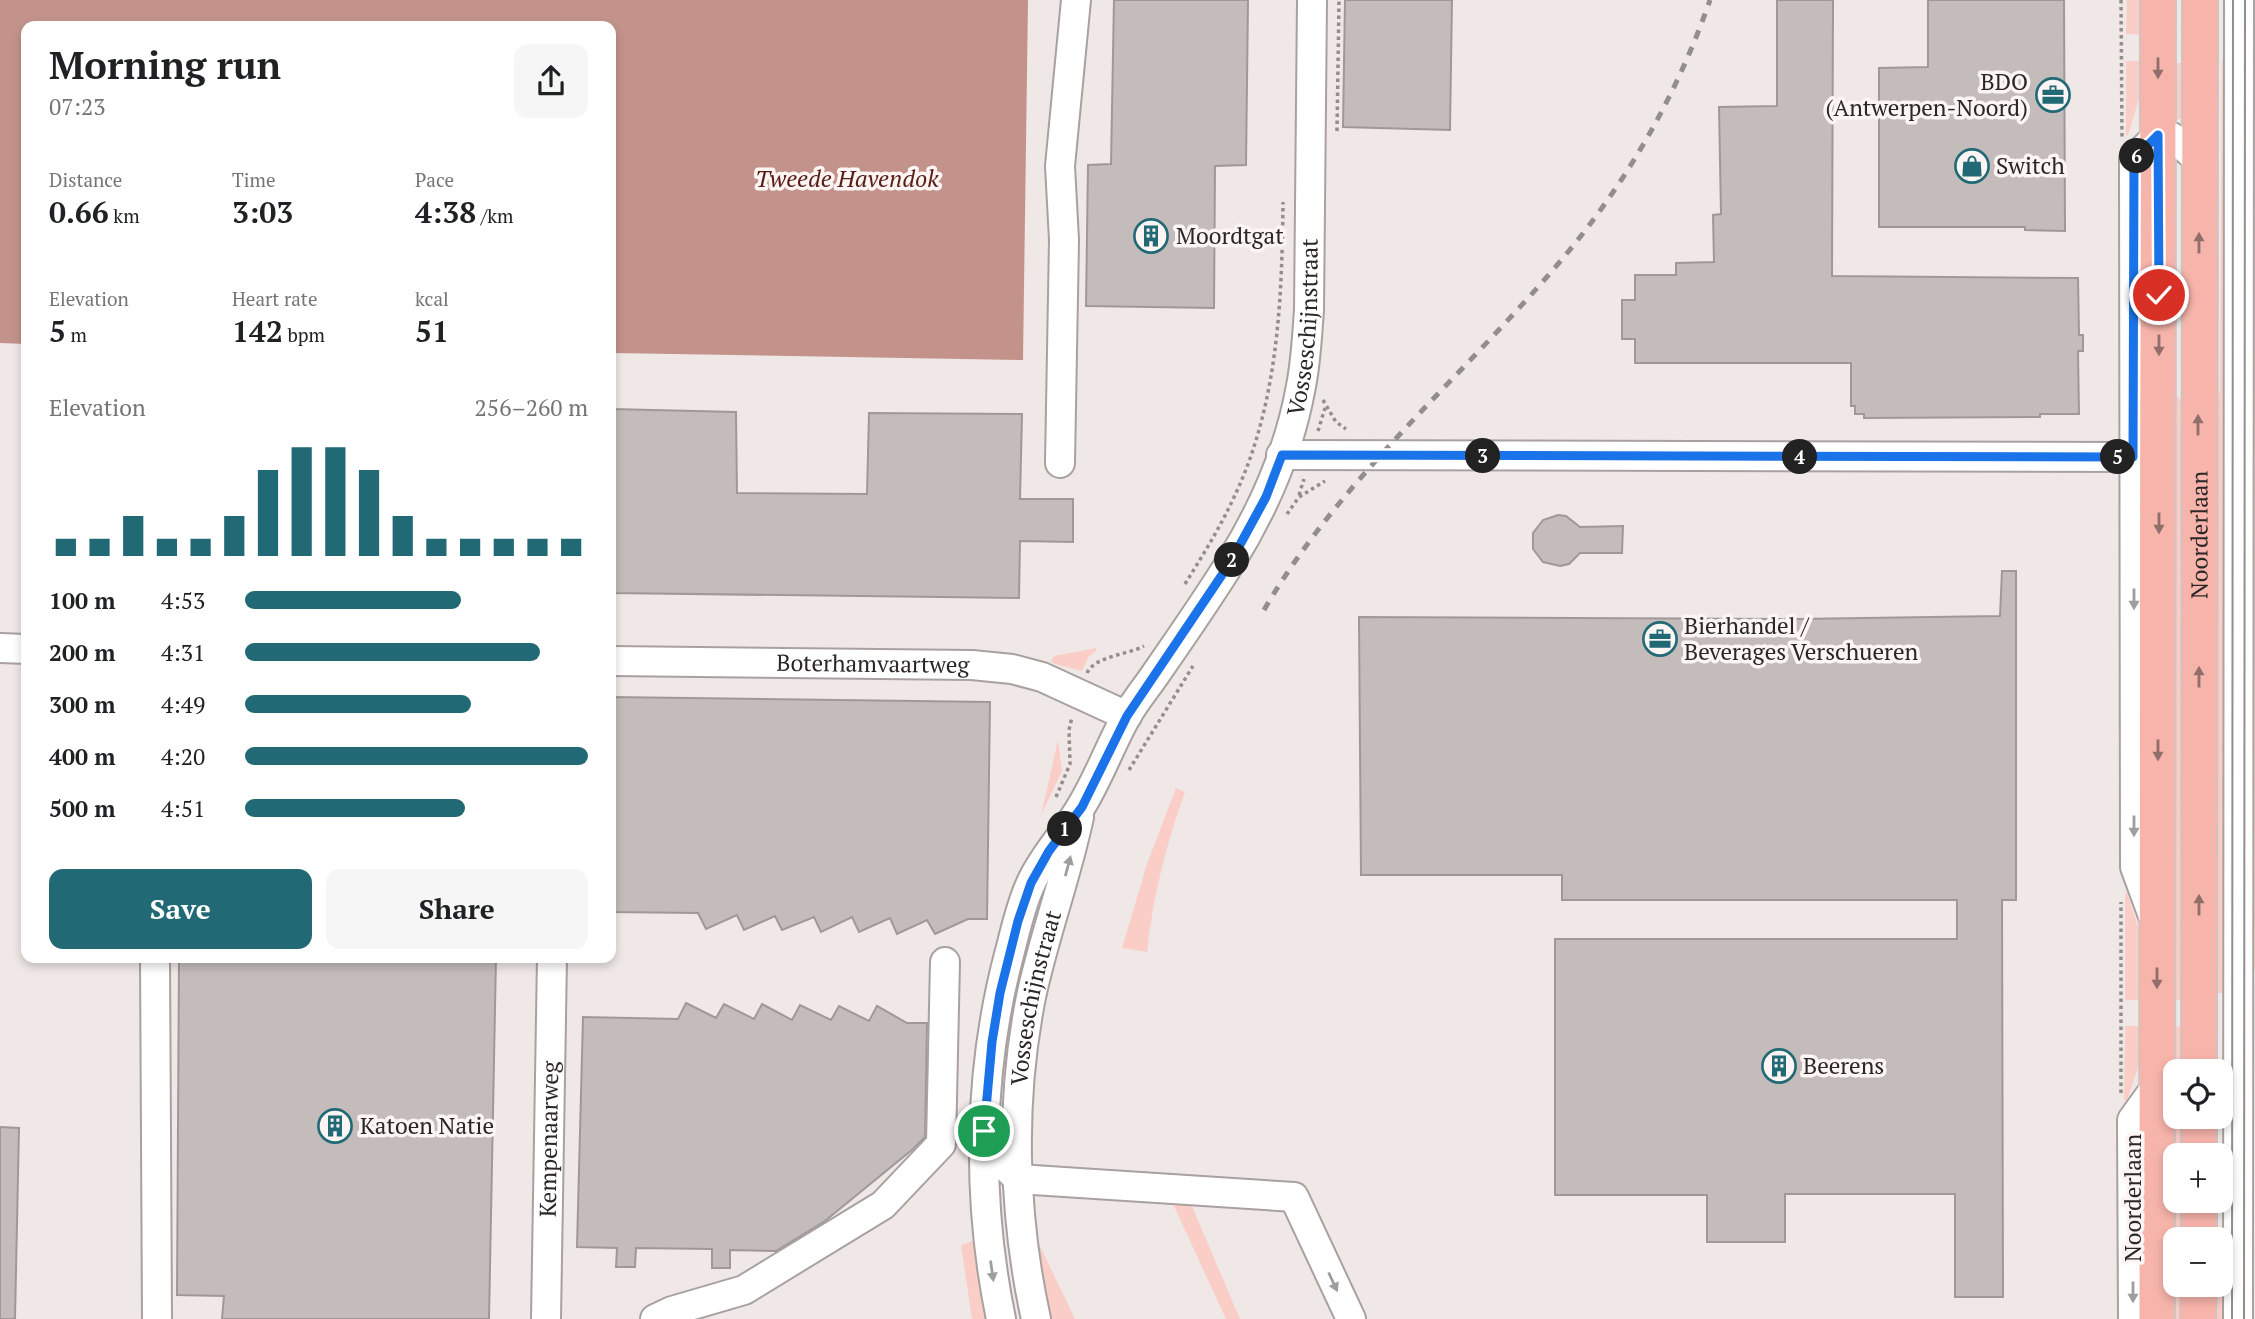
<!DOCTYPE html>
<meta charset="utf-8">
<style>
:root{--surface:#fff;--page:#f6f6f6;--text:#202124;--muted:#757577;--accent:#216a75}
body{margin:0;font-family:"PT Serif",serif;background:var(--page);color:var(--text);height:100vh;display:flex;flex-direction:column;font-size:26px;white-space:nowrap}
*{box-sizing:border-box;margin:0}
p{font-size:23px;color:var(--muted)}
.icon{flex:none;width:38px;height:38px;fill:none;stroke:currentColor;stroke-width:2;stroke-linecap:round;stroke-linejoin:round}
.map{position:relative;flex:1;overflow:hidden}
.side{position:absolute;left:21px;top:21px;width:595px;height:942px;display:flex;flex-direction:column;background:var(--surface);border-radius:14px;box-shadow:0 4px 10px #0003}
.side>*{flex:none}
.fabs{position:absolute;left:2163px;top:1059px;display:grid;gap:14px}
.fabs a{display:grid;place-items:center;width:70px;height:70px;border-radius:14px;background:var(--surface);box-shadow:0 4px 10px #0003;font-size:35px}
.pin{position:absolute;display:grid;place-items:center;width:60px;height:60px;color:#fff;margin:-30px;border:4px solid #fff;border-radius:50%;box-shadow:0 2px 7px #0007}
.km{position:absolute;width:35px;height:35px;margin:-18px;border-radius:50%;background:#222;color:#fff;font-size:19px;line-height:35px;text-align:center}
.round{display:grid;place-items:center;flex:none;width:74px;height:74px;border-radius:14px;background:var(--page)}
.overview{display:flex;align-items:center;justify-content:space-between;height:119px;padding:0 28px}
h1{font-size:38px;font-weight:700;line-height:52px}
.figures{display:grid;grid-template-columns:repeat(3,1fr);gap:10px;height:119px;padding:7px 28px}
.figures div{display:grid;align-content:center}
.figures b{font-size:30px;font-weight:700}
.figures small{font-size:19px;font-weight:400}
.figures p{font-size:19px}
.chart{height:196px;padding:14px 28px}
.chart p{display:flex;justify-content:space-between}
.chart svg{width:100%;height:126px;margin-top:7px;stroke:var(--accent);stroke-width:6}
.button{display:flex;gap:14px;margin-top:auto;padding:14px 28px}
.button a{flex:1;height:80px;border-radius:14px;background:var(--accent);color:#fff;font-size:28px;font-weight:700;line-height:80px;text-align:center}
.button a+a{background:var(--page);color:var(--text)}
ul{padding:0 28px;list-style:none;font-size:23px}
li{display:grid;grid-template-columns:112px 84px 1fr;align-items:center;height:52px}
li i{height:18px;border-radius:9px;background:var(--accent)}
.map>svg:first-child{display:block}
</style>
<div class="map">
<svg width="2255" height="1319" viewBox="0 0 2255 1319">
<rect width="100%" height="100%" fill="#efe8e7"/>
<g fill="#facec7">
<polygon points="2127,0 2145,0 2145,35 2126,34"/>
<polygon points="2126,61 2146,61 2145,79 2128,135 2126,135"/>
<polygon points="2222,61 2227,61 2228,993 2211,993 2211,410 2220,390"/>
<polygon points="2249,61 2255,61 2255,969 2250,969"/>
<polygon points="2169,63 2187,63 2184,118 2175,120"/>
<polygon points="2175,165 2177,396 2185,407 2186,1000 2171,1000"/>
<polygon points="1096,648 1096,651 1089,656 1082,671 1055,664 1051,662 1054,656"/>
<polygon points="1058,740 1062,771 1041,815"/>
<path d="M1176,788L1185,792C1166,844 1153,897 1147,952L1122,948L1147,864Z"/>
<polygon points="2125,893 2127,893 2145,947 2143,1000 2125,1000"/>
<polygon points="2125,1026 2144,1026 2145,1047 2127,1100 2124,1100"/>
<polygon points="2170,1026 2185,1027 2185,1071 2175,1071 2175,1116 2185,1117 2185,1155 2175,1155 2175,1200 2185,1201 2185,1239 2175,1239 2175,1284 2185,1285 2185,1319 2169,1319"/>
<polygon points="1173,1204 1191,1204 1240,1319 1226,1319"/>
<polygon points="973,1241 985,1314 986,1319 972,1319 961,1245"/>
<polygon points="1038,1242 1075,1319 1051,1319"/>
<polygon points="2226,1254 2226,1319 2211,1319 2211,1285 2221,1284 2221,1255"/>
</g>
<polygon fill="#c3938b" points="0,0 1028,0 1023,360 611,353 611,26 26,26 26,344 0,343"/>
<g fill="#c3bcbb" stroke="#9f9897" stroke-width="2">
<polygon points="1114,0 1248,0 1246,165 1215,166 1214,308 1086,306 1088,165 1111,164"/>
<polygon points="1345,0 1452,0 1450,130 1343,127"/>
<polygon points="1777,0 1833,0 1832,276 2078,278 2079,335 2083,335 2083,351 2078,351 2079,414 2040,414 2040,417 1864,418 1864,414 1855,414 1855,406 1851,406 1851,363 1635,363 1635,339 1622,339 1622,300 1635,300 1635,275 1676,275 1676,263 1714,262 1713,215 1721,214 1719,107 1777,106"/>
<polygon points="1928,0 2064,0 2065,231 2025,230 2025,227 1879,227 1879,68 1928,67"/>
<polygon points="611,409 736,412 737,493 867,494 869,413 1022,414 1020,499 1073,499 1073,542 1020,541 1019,598 611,593"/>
<polygon points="1558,515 1566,516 1580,527 1623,526 1622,553 1580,553 1569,564 1560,566 1543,562 1533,549 1533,533 1543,520"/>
<polygon points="2002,571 2016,571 2016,900 2002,900 2003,1297 1955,1297 1955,1194 1785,1194 1785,1242 1707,1242 1707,1195 1555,1195 1555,939 1957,939 1957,900 1562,900 1562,875 1361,875 1359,617 1796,619 2000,616"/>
<polygon points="611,697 990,702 987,919 968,919 935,934 927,920 897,934 890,918 859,932 852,917 821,932 814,917 782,930 775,916 744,930 737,915 706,929 698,913 611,912"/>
<polygon points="179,957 496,957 489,1319 222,1319 224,1296 177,1295"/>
<polygon points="686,1003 716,1018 724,1004 754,1019 762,1004 792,1020 800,1005 831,1020 839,1006 869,1021 877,1006 907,1023 927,1023 925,1137 913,1149 825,1221 776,1251 730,1250 730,1268 712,1268 712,1249 636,1248 635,1267 616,1267 617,1248 577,1247 583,1017 678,1019"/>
<polygon points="0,1127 19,1128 15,1319 0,1319"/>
</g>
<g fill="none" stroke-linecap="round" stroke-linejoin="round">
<g stroke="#a8a1a0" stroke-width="32">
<g id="minor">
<polyline points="1281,455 2133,457"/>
<polyline points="1060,463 1064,240 1060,166 1076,0"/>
<polyline points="0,648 26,649"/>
<path id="s1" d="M611,661L972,665L1012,669L1042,677L1127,716"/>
<polyline points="2153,916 2135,867 2134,159 2158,135 2172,137 2199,160"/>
<polyline points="155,957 157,1319"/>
<polyline points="997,1131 996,1157 1018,1179 1294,1197 1351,1319"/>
<path id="s2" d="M546,1319L552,957"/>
<polyline points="655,1319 672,1311 744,1290 883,1205 941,1144 945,962"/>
<path id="s3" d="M1001,1319C976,1198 978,1070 1010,951C1016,928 1021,904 1031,883C1044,854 1067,832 1082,805C1099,777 1110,746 1126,717C1135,701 1147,687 1157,672C1182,636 1207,600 1230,563C1263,510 1290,448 1301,386C1306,361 1307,336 1309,310L1312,0"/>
<path id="s4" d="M1036,1319C1013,1214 1010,1102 1031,997C1044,936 1066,878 1079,817"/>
<polyline points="2133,1319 2132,1120 2158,1084"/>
<polyline points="2238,1319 2239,0"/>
</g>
</g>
<g stroke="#c8c7c7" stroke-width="38">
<g id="major">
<path id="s5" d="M2199,1071L2200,0"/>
<polyline points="2199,1155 2199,1116"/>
<polyline points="2199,1239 2199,1200"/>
<polyline points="2157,1319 2158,0"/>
<polyline points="2198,1319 2199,1284"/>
</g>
</g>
<g stroke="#938e8d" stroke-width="3.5" stroke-dasharray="3.5 3.5" stroke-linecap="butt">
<polyline points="2121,0 2122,138"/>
<polyline points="1337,131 1339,0"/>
<polyline points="1323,400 1336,422 1346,429"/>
<polyline points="1318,431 1325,408"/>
<polyline points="1299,495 1304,479"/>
<polyline points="1287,514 1299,497 1325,481"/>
<path d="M1185,584C1203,555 1221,526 1235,495C1278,404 1282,300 1283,202"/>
<path d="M1087,673C1095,656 1127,655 1144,646"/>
<polyline points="1129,770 1193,666"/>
<polyline points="1056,797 1070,764 1069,730 1072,717"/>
<polyline points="2121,1093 2121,902"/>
</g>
<use href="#minor" stroke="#fff" stroke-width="28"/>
<use href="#major" stroke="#f7b4ab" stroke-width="35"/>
<g stroke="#938e8d" stroke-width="2">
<polyline points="2232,1319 2233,0"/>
<polyline points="2244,1319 2245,0"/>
</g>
<path stroke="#938e8d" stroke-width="5" stroke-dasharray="9 9" stroke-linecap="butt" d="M1264,610C1343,474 1468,373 1568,252C1630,177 1678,92 1710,0"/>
</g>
<defs><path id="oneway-solid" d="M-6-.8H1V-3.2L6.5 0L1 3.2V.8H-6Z" transform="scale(1.75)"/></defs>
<g fill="#906e69">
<use href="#oneway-solid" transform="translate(2158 68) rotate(90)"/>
<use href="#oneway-solid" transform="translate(2199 243) rotate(-90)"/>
<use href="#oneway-solid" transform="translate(2159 345) rotate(90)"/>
<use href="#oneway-solid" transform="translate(2198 425) rotate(-90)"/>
<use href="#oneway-solid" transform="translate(2159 523) rotate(90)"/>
<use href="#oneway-solid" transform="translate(2199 677) rotate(-90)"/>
<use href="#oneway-solid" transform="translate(2158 750) rotate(90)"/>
<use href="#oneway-solid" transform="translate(2199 905) rotate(-90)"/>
<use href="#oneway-solid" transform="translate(2157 978) rotate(90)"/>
</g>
<g fill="#9f9e9e">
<use href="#oneway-solid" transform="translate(2134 599) rotate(90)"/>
<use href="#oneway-solid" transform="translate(2134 826) rotate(90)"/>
<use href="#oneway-solid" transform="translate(1068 866) rotate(-75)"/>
<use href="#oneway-solid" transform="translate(992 1271) rotate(82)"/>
<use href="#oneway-solid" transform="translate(1333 1282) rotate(65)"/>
<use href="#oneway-solid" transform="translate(2133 1292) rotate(90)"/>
</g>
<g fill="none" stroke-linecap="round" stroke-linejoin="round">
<g stroke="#fff" stroke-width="14">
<polyline id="route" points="984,1131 992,1042 1000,993 1018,921 1031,883 1049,851 1082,807 1127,716 1230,563 1266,497 1282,455 2133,457 2134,159 2158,135 2159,295"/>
</g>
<use href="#route" stroke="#1a73e8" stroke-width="9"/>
</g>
<defs>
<g id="office-ring" transform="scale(1.75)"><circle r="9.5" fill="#fcf5f4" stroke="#216a75" stroke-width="1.5"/><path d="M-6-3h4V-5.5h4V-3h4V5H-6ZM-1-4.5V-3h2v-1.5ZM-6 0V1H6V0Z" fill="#216a75"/></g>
<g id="shop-ring" transform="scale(1.75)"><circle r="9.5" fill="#fcf5f4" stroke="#216a75" stroke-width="1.5"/><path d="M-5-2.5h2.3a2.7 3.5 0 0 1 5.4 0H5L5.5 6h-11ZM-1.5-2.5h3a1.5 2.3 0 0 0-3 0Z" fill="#216a75"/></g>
<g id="building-ring" transform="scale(1.75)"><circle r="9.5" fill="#fcf5f4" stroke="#216a75" stroke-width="1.5"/><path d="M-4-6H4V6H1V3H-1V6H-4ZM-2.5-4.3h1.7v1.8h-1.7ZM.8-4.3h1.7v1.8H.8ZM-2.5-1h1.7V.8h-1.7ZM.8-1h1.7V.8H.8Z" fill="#216a75"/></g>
</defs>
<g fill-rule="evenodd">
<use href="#office-ring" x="2053" y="95"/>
<use href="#shop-ring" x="1972" y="166"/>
<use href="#building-ring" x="1151" y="236"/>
<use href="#office-ring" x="1660" y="639"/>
<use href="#building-ring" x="1779" y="1066"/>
<use href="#building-ring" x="335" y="1126"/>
</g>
<g text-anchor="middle" stroke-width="7" stroke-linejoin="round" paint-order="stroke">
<g font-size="23" fill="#2a2727" stroke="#fcf5f4" text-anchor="start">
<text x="2028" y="90" text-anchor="end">BDO<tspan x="2028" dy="26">(Antwerpen-Noord)</tspan></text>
<text x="1996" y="174">Switch</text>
<text x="1176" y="244">Moordtgat</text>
<text x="1684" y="634">Bierhandel /<tspan x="1684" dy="26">Beverages Verschueren</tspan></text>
<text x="1803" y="1074">Beerens</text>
<text x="360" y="1134">Katoen Natie</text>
</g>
<g font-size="23" fill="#2a2727" stroke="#fcf5f4">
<text dy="8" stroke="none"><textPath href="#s3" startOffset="1071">Vosseschijnstraat</textPath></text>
<text dy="8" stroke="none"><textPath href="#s5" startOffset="536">Noorderlaan</textPath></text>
<text dy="8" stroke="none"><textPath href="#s1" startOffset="262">Boterhamvaartweg</textPath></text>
<text dy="8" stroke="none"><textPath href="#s4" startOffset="324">Vosseschijnstraat</textPath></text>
<text dy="8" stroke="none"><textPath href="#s2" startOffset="180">Kempenaarweg</textPath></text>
<text transform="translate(2133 1198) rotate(-90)" y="8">Noorderlaan</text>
</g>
<g font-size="24" font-style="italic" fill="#5a1e18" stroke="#fcf5f4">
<text x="847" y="187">Tweede Havendok</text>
</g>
</g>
</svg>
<div class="fabs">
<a><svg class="icon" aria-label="locate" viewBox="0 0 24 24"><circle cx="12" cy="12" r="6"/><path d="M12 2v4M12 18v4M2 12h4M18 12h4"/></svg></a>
<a>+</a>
<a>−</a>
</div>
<div class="pin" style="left:984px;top:1131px;background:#1e9e55"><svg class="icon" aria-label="arrive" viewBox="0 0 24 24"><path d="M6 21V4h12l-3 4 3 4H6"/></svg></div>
<div class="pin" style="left:2159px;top:295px;background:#d93025"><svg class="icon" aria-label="check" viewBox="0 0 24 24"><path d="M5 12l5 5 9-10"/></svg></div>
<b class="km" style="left:1065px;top:829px">1</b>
<b class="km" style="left:1232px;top:560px">2</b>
<b class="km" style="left:1483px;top:456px">3</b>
<b class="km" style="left:1800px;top:457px">4</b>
<b class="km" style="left:2118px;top:457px">5</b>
<b class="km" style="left:2137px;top:156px">6</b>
<section class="side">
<div class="overview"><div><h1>Morning run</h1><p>07:23</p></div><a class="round"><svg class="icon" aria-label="share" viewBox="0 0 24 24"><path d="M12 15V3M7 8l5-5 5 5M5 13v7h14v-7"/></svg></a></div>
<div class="figures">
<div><p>Distance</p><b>0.66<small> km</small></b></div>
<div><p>Time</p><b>3:03</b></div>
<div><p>Pace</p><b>4:38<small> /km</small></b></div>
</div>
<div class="figures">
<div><p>Elevation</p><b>5<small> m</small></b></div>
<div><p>Heart rate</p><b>142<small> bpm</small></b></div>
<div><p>kcal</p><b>51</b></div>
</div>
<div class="chart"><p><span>Elevation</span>256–260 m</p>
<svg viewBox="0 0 160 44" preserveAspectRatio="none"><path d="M5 44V38M15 44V38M25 44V30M35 44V38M45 44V38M55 44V30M65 44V14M75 44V6M85 44V6M95 44V14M105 44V30M115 44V38M125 44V38M135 44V38M145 44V38M155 44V38"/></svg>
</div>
<ul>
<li><b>100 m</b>4:53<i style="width:63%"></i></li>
<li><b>200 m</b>4:31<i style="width:86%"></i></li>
<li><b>300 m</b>4:49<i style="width:66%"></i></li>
<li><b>400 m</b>4:20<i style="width:100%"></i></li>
<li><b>500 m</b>4:51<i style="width:64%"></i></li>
</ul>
<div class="button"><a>Save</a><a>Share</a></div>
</section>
</div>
